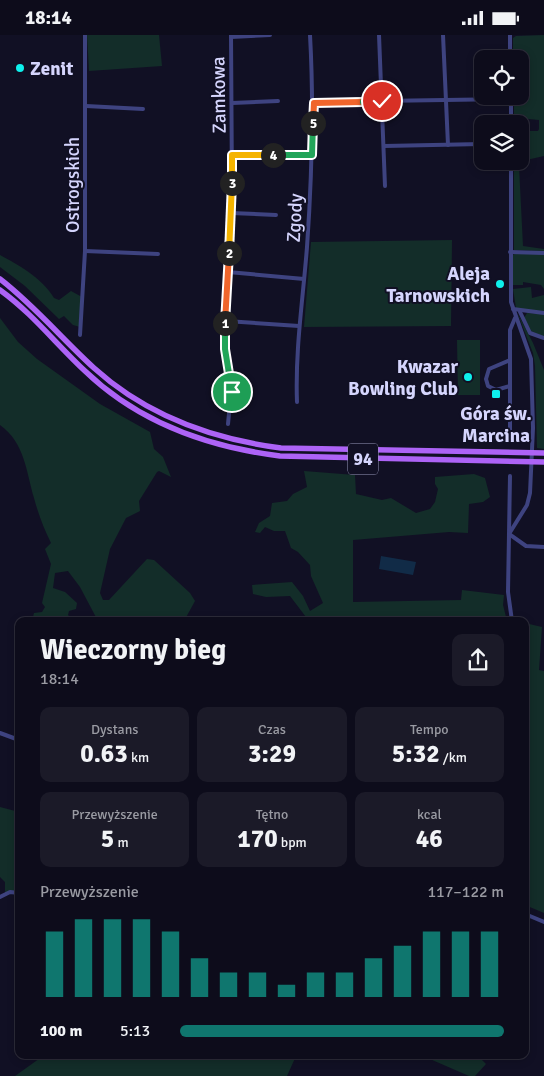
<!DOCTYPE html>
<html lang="pl">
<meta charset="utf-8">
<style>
:root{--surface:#0d0c1b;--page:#1b1a28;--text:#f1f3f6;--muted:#9a9ba3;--line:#2d2c3a;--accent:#0f766e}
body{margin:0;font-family:Signika,sans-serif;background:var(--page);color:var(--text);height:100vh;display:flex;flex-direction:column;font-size:19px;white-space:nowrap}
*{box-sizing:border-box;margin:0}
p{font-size:16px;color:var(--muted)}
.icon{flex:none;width:28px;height:28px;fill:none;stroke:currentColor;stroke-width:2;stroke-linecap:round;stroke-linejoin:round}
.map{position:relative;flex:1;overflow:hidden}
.details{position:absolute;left:15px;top:582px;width:514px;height:442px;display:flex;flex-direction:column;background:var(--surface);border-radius:10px;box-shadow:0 2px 8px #0003,0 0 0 1px var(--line)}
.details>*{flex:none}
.tools{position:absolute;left:474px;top:15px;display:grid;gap:10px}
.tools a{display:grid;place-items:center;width:55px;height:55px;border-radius:10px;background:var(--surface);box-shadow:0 2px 8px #0003,0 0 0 1px var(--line);font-size:25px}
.pin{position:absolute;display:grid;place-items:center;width:42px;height:42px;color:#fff;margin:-21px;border:2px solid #fff;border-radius:50%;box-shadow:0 1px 5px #0007}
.km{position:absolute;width:25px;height:25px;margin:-12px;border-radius:50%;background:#222;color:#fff;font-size:14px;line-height:25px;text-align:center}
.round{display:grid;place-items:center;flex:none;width:52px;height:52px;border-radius:10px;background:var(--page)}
.headline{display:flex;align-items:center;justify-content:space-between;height:85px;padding:0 25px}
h1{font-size:28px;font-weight:700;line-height:38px}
.stats{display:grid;grid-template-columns:repeat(3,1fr);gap:8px;height:85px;padding:5px 25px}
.stats div{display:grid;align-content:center;border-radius:10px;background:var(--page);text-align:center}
.stats b{font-size:25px;font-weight:700}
.stats small{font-size:14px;font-weight:400}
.stats p{font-size:14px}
.chart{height:140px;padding:10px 25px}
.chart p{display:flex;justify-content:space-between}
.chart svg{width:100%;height:90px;margin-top:5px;stroke:var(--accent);stroke-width:6}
ul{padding:0 25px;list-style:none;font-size:16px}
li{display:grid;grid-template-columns:80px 60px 1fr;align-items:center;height:38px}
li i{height:12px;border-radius:6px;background:var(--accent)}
.status{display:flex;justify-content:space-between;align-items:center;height:35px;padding:0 25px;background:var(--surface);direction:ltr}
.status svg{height:14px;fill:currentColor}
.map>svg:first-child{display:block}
</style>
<div class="status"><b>18:14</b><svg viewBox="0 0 49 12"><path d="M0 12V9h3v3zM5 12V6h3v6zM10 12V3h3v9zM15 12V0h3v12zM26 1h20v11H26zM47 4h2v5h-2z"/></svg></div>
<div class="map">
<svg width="544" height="1041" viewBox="0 0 544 1041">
<rect width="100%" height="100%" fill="#111024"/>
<g fill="#132d29">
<polygon points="87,0 159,0 162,31 89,36"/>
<polygon points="544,0 544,121 522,126 519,131 523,211 544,214 544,216 514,215 514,126 520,126 520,92 525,92 526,96 538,96 539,94 539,85 518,83 518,87 514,87 514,61 520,61 520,24 513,24 513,3 516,1"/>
<polygon points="452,205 451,291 304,292 311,207"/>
<polygon points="516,218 544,219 544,254 541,250 523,247 523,250 513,250 513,220"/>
<path d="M0,220C19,230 42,243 54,263L59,265L71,256L82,262L80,292L73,290L64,281L59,284L25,251L0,232Z"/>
<polygon points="531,252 532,263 544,260 544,277 516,273 513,254"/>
<polygon points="517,277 533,308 544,335 544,414 537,413 535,331 533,318"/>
<polygon points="527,278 544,279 544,302 531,296 524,283"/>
<path d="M0,283L18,307L37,324L100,369L150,397L154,414L163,422L171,442L159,436L157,437L139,466L140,476L126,483L110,514L100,558L103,565H109L147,524L154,525L190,558L195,566L184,586H98L80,552L68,536L55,538L53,553L65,557L77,568L76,574L69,576L68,580L74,586H32L34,578L42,577L45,572L42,568L51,529L45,514L51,508C44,494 38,478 34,463C26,436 25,408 0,390Z"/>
<polygon points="457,305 480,305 480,360 458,360"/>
<polygon points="304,436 355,440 356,459 382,465 391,463 416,478 430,474 435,467 438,454 435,449 435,442 474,439 485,443 490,462 483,467 469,469 468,498 449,497 353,505 353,567 461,565 462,555 504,560 503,570 507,586 309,586 290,561 266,562 253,559 252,550 292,547 303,561 310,576 323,568 311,541 310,530 298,517 291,513 285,496 274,496 265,492 260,498 255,497 259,488 270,481 272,468 287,466 293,459 307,452"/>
<polygon points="525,588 542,592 539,635 544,636 544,878 525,870 525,642 529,641 525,629"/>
<polygon points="0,772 19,777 19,856 17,858 19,864 12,857 5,859 5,847 0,842"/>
<polygon points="43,1021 296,1021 287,1041 15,1041"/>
<polygon points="423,1021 478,1021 486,1029 475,1041 469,1041"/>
</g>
<polygon fill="#112b47" points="381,521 416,527 413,540 379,534"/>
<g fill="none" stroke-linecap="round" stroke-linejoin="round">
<g stroke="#3e4380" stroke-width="4">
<polyline points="379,0 385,151"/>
<polyline points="443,0 448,110"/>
<polyline points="510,0 510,24"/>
<polyline points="231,2 270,0"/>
<polyline points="511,61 511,89"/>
<polyline points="314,67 511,64"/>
<polyline points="232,68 278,66"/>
<polyline points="86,71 143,74"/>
<polyline points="384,111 482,109"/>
<polyline points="232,120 311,120"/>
<polyline points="231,178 276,180"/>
<polyline points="85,216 158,219"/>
<polyline points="510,217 544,218"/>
<polyline points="228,237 304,244"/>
<polyline points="513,274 544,278"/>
<polyline points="520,277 530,298 544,303"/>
<polyline points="226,286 299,291"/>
<polyline points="80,300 85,216 85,0"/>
<polyline points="510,325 489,334 486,344 488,351 496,355 510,351"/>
<path d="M297,367C295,315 303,264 307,212C312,141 314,71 310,0"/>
<polyline points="228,389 231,357 225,313 232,158 231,0"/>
<polyline points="510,404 510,295 515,283"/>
<polyline points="510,441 508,557 512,586"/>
<polyline points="509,499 527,470 530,458 533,393 531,324 511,267 511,126"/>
<polyline points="509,499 526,511 544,512"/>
<polyline points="0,698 19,705"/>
<polyline points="0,862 10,857 19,858"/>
<polyline points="525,879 544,887"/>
</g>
<g stroke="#ad63f6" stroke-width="5.5">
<path d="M0,244C35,271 62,304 94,333C147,381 212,404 281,413L544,418"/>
<path d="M0,255C32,278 56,309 85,336C138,387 208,412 280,421L544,427"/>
</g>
</g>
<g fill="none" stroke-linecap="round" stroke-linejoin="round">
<g stroke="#fff" stroke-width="10">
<polyline id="split-1" points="225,288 225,314 232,357"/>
</g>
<g stroke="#fff" stroke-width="10">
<polyline id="split-2" points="225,288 229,218"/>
</g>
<g stroke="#fff" stroke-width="10">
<polyline id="split-3" points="229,218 232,148"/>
</g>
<g stroke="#fff" stroke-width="10">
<polyline id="split-4" points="232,148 232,120 273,120"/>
</g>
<g stroke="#fff" stroke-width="10">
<polyline id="split-5" points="273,120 312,120 313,88"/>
</g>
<g stroke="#fff" stroke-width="10">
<polyline id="split-6" points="313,88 314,68 363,67"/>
</g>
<g stroke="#fff" stroke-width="10">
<polyline id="split-7" points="363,67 382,66"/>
</g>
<use href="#split-1" stroke="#22a559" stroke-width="6"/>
<use href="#split-2" stroke="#f0652b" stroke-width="6"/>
<use href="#split-3" stroke="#f5b400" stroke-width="6"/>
<use href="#split-4" stroke="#f5b400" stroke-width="6"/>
<use href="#split-5" stroke="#22a559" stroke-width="6"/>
<use href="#split-6" stroke="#f0652b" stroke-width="6"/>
<use href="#split-7" stroke="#22a559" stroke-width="6"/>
</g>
<g fill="#0ef0ec" stroke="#111024" stroke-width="2">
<circle cx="20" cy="33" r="5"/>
<circle cx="500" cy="249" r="5"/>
<circle cx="468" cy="342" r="5"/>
<rect x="491" y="354" width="10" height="10" rx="2.5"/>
</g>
<g text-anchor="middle" stroke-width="4" stroke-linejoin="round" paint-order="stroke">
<rect fill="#111024" stroke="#9a9abc" stroke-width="1" x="348" y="408.5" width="30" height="31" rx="4"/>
<g font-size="18" font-weight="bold" fill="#d5d5fd">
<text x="363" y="430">94</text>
</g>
<g font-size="19" font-weight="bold" fill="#d5d5fd" stroke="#111024" text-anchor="end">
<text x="30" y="40" text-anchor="start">Zenit</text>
<text x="490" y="245">Aleja<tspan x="490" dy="22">Tarnowskich</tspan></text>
<text x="458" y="338">Kwazar<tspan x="458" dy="22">Bowling Club</tspan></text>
<text x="496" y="385" text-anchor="middle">Góra św.<tspan x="496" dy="22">Marcina</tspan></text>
</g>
<g font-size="19" fill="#d5d5fd" stroke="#111024">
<text transform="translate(218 60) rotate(-91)" y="7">Zamkowa</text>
<text transform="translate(72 150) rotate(-90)" y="7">Ostrogskich</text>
<text transform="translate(294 183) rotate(-87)" y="7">Zgody</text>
</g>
</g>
</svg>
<div class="tools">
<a><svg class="icon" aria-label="locate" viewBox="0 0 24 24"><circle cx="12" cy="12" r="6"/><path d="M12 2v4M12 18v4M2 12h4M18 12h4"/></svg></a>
<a><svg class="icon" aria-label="layers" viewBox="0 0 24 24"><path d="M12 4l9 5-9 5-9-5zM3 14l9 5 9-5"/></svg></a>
</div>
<div class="pin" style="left:232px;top:357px;background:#1e9e55"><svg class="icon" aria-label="arrive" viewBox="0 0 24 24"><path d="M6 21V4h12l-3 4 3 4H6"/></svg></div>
<div class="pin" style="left:382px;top:66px;background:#d93025"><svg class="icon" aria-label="check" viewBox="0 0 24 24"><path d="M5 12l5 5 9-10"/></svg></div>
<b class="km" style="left:225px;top:288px">1</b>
<b class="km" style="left:229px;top:218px">2</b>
<b class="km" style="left:232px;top:148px">3</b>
<b class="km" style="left:273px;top:120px">4</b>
<b class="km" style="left:313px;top:88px">5</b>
<section class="details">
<div class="headline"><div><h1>Wieczorny bieg</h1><p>18:14</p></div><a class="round"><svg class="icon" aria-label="share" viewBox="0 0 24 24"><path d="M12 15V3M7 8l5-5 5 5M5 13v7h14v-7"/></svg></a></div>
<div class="stats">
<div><p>Dystans</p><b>0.63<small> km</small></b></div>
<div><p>Czas</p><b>3:29</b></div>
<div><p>Tempo</p><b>5:32<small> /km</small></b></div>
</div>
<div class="stats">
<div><p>Przewyższenie</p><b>5<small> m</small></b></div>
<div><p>Tętno</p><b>170<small> bpm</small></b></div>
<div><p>kcal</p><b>46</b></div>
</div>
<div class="chart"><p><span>Przewyższenie</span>117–122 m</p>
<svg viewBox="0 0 160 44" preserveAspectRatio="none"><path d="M5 44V12M15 44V6M25 44V6M35 44V6M45 44V12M55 44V25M65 44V32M75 44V32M85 44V38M95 44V32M105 44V32M115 44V25M125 44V19M135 44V12M145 44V12M155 44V12"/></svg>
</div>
<ul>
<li><b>100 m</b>5:13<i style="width:100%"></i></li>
</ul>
</section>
</div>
